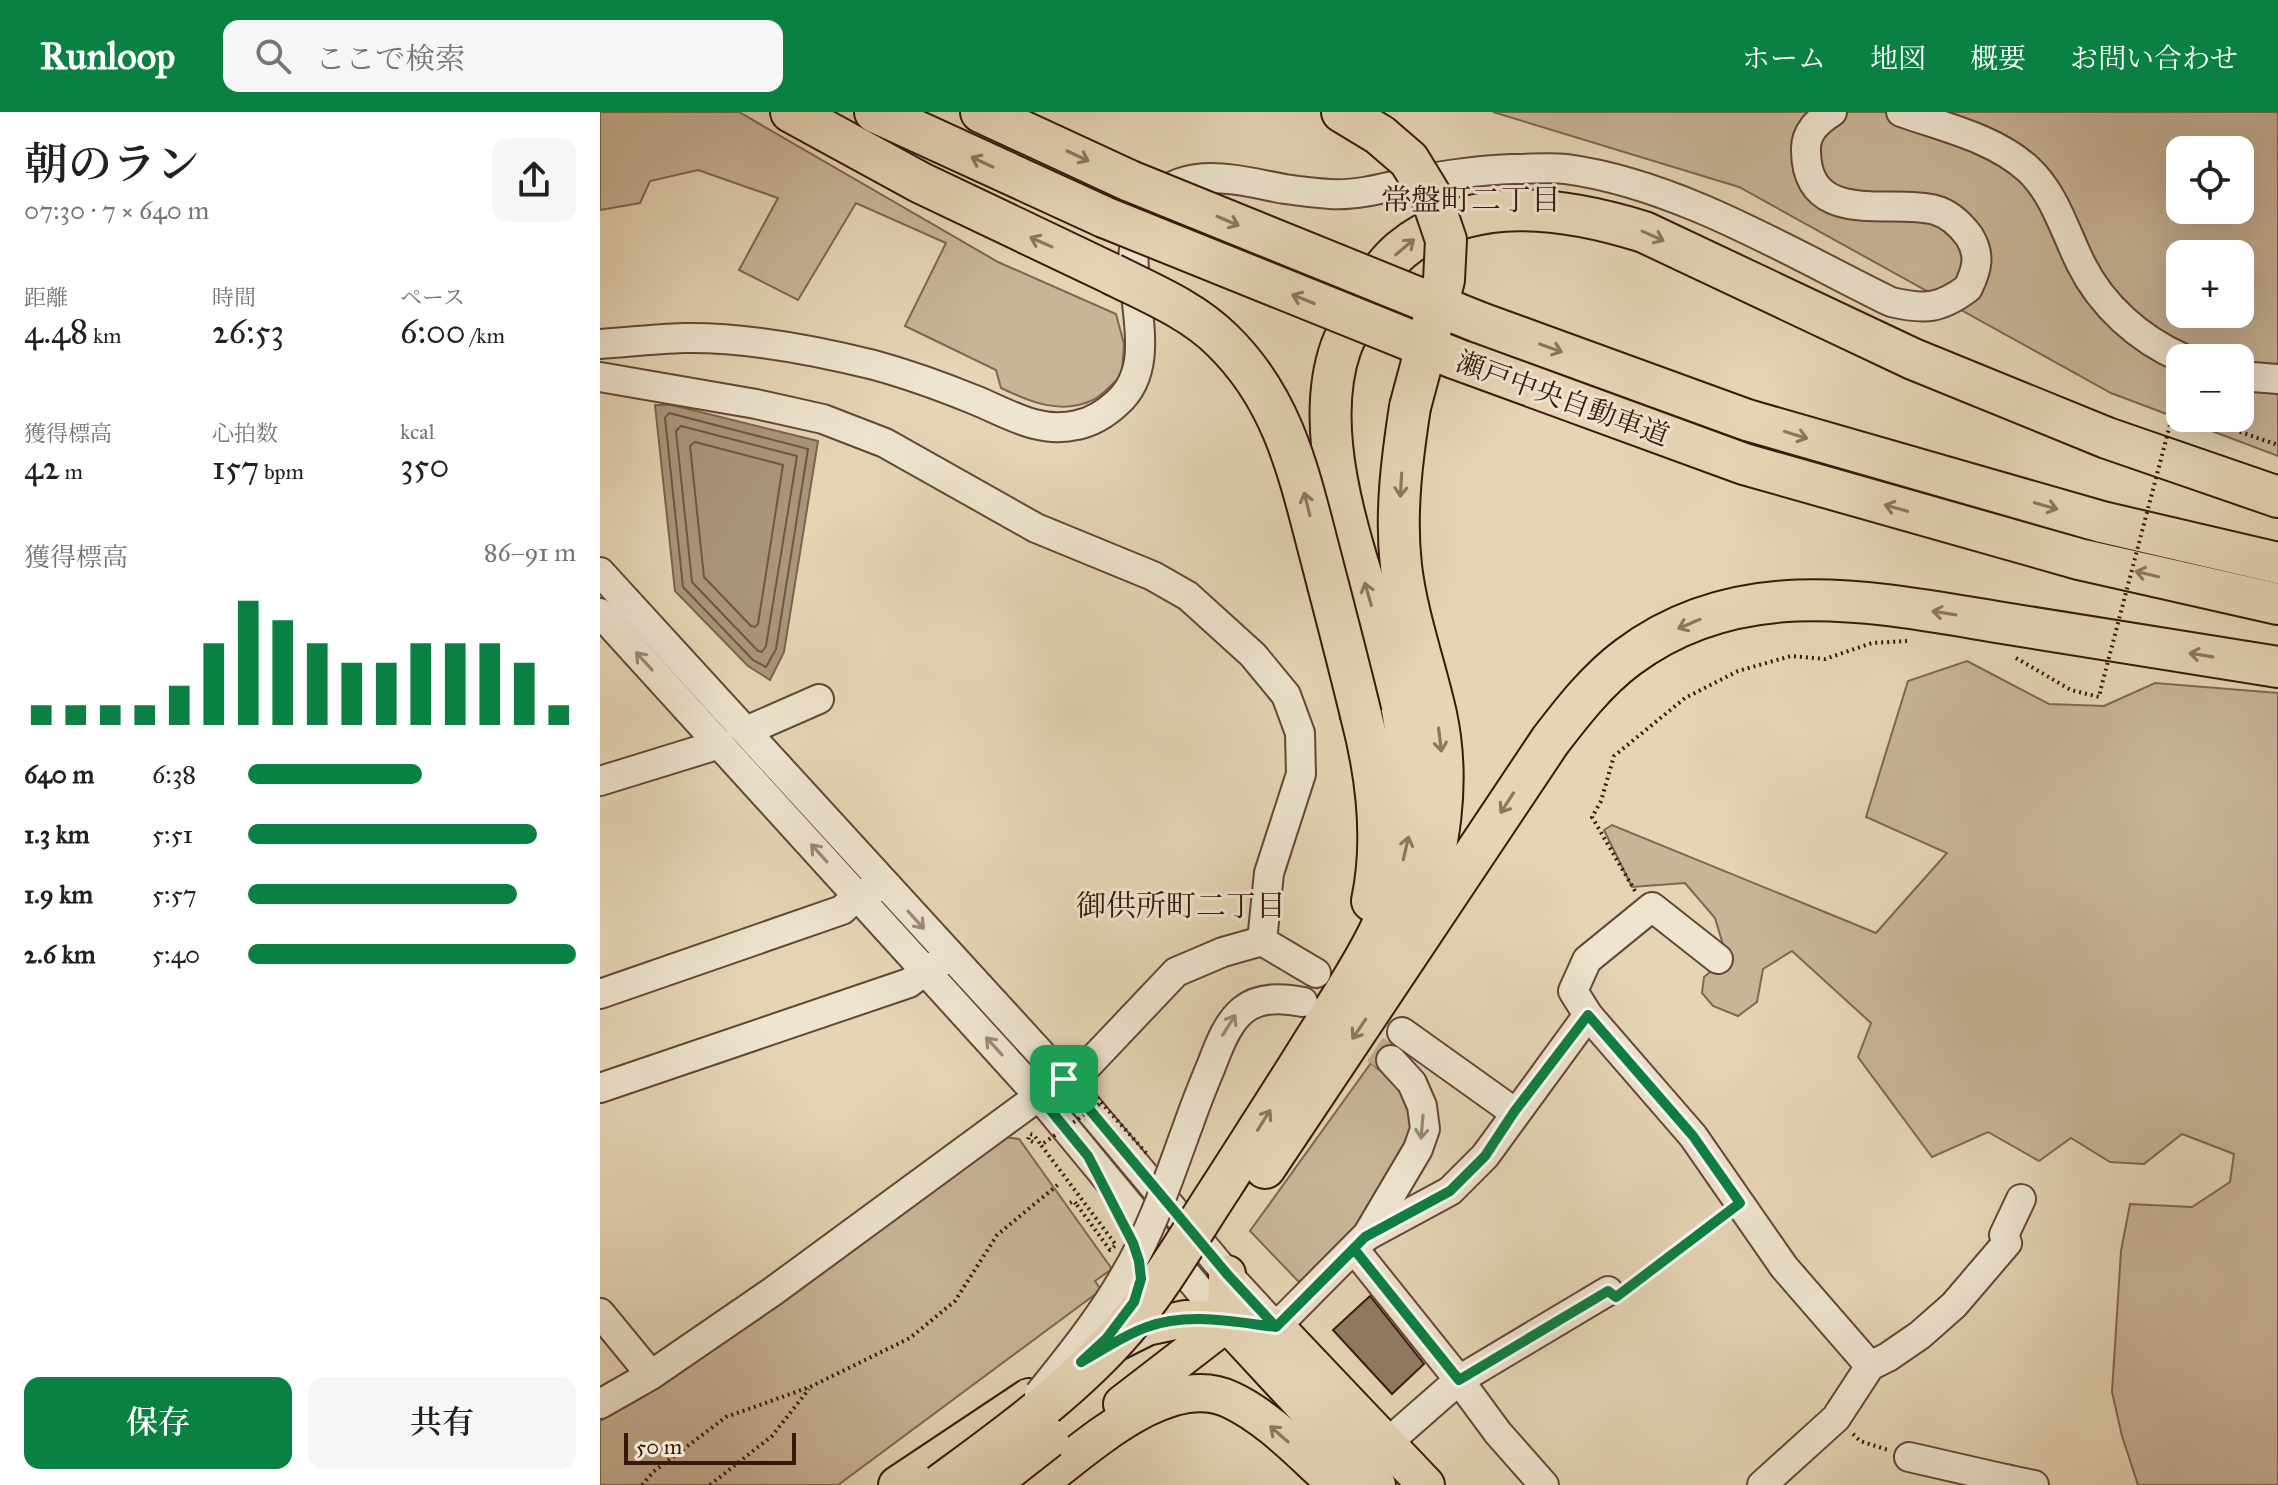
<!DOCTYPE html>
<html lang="ja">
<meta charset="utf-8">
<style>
:root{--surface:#fff;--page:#f6f6f6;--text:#202124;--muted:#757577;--accent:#0b8043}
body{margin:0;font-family:"IM FELL Great Primer","Noto Serif JP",serif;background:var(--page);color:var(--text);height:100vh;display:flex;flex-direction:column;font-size:30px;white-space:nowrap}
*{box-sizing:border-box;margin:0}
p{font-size:26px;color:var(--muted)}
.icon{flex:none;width:44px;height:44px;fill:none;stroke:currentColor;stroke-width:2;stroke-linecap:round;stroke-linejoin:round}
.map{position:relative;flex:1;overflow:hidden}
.sheet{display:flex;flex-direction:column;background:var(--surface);width:600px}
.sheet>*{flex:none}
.fabs{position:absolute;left:1566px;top:24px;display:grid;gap:16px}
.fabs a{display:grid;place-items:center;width:88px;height:88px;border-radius:16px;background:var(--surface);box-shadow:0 8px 32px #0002;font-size:40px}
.scale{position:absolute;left:24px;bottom:20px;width:172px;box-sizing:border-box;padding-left:8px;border:4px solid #38180c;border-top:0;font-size:22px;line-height:28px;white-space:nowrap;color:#38180c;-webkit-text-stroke:6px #eee4cf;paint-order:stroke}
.pin{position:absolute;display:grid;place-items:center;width:68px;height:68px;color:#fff;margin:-34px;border-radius:16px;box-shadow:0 4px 12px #0006}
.round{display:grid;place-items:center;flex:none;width:84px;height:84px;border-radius:16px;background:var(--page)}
.headline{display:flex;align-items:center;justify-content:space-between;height:136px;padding:0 24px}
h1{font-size:44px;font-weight:600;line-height:60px}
.figures{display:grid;grid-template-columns:repeat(3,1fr);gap:12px;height:136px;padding:8px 24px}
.figures div{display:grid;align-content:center}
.figures b{font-size:34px;font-weight:600}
.figures small{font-size:22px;font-weight:400}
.figures p{font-size:22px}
.chart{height:224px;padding:16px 24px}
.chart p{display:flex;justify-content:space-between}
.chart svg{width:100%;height:144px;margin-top:8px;stroke:var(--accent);stroke-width:6}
.primary-button{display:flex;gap:16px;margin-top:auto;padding:16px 24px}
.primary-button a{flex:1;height:92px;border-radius:16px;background:var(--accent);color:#fff;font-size:32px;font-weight:600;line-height:92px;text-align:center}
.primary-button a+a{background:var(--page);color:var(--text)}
ul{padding:0 24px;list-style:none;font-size:26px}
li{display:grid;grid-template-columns:128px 96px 1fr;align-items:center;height:60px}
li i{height:20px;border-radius:10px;background:var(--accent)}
header{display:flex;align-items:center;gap:48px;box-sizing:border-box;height:112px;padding:0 40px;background:var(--accent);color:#fff}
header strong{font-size:38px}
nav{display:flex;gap:44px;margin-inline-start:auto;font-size:28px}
.search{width:560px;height:72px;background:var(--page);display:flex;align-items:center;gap:20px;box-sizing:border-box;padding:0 28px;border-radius:16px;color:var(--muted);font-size:30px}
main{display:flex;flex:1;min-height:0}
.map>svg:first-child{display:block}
</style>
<header>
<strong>Runloop</strong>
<div class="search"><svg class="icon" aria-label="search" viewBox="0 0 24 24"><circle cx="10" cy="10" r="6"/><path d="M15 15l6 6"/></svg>ここで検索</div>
<nav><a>ホーム</a><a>地図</a><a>概要</a><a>お問い合わせ</a></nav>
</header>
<main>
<section class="sheet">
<div class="headline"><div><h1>朝のラン</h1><p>07:30 · 7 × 640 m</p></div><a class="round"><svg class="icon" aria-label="share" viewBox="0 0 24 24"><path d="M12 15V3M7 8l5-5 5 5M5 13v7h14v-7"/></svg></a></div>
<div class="figures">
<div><p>距離</p><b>4.48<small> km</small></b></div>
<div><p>時間</p><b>26:53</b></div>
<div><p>ペース</p><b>6:00<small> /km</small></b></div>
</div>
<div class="figures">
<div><p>獲得標高</p><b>42<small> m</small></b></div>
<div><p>心拍数</p><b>157<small> bpm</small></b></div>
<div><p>kcal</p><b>350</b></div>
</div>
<div class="chart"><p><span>獲得標高</span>86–91 m</p>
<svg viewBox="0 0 160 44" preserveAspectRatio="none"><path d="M5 44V38M15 44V38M25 44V38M35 44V38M45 44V32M55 44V19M65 44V6M75 44V12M85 44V19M95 44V25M105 44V25M115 44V19M125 44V19M135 44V19M145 44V25M155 44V38"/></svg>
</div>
<ul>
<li><b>640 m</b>6:38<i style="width:53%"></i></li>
<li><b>1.3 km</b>5:51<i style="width:88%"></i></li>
<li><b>1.9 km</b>5:57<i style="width:82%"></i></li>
<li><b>2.6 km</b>5:40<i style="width:100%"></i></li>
</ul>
<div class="primary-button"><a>保存</a><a>共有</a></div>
</section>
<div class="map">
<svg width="1678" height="1373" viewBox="0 0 1678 1373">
<rect width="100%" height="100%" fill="#e5d5b5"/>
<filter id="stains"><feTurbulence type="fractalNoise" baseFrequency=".0025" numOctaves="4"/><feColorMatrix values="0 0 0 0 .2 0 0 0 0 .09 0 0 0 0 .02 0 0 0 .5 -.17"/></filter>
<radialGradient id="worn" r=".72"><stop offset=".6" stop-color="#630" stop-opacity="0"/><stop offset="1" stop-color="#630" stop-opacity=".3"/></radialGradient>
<g fill="#c8b598" stroke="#806652" stroke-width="2" fill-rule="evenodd">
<path d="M0,0H139L398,150L516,202L524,232L522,263C513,271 503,283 493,288C461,303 430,290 401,276L396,258L305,214L346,131L256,91L198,188L139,158L178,86L98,58L50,69L40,91L0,98Z"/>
<path d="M893,0H1678V344L1511,281L1139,75ZM1580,38H1640V98H1580ZM1580,142H1640V202H1580ZM1580,246H1640V306H1580Z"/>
<polygon points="1367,549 1449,592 1504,594 1555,571 1678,581 1678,1373 1538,1373 1522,1324 1512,1280 1521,1139 1530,1092 1592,1095 1630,1070 1634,1042 1582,1022 1544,1052 1510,1050 1471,1026 1439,1049 1388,1020 1332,1045 1258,945 1271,911 1192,839 1163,857 1157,890 1138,904 1113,894 1102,881 1104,865 1127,846 1115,806 1085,771 1032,775 1004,718 1012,713 1276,821 1347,741 1266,705 1308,569"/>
<path d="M771,951C789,965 811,985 811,1011C812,1036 773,1095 757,1116C744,1134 726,1150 711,1167L698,1169L650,1119Z"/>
<polygon points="404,1025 419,1027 512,1157 495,1169 501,1178 238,1373 0,1373 0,1309 38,1288"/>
</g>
<polygon fill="#aa957c" stroke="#7c634f" stroke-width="2" points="55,293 72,293 218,329 184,540 170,568 148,554 75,479"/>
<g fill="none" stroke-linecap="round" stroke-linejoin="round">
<g stroke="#715644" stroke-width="2">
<polygon points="69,301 208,337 176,537 166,555 153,548 83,475 65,306"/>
<polygon points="81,314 197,344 166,534 162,540 158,539 92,470 76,319"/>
<polygon points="95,330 183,353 158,512 155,515 151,514 104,465 90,334"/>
</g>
</g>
<polygon fill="#927a64" stroke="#38180c" stroke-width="2" points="770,1184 824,1252 792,1282 733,1218"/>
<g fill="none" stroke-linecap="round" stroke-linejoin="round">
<polyline stroke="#c2af93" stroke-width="28" stroke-dasharray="28 14" stroke-linecap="butt" points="740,914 791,948"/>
<g stroke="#634736" stroke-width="32">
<g id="minor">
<path d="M1301,0C1343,15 1394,26 1428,57C1455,82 1465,120 1481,152C1502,194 1539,227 1582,246"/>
<path d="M0,232C28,230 56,227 84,226C147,225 214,238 274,253C307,262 343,275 375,288C409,302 439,322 477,313C492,310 505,302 517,291C572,242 506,150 549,94C583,50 639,69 685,77C699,79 715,81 730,82C757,84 788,75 814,69C846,63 879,58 912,57C930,57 949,55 966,57C1078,72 1191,141 1291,190C1325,198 1340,197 1368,176C1377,157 1381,143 1369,124C1360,112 1350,102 1335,98C1291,86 1207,116 1206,39C1205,20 1218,9 1232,0"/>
<polyline points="1640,264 1678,267"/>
<polyline points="0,265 156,292 223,307 285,331 436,416 553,464 588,484 653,543 686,583 700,621 701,662 669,761 662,829"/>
<polyline points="0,460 464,967 627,1162 676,1215"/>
<polyline points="0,501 439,984 624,1208"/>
<polyline points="146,619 219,587"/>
<polyline points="0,669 120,632"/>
<polyline points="1118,847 1052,795 987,848 973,879 988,903 1093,1024 1184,1155 1270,1254"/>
<polyline points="0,882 242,798 258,783 276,776"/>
<polyline points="802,920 914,1000"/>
<polyline points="0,976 309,871 326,858 343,849"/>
<path d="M589,1011C596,991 604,971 612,952C630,903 646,878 703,890"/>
<polyline points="766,1125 818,1037 825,1017 822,994 812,971 791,948"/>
<polyline points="754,1137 859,1268 1008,1179"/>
<polyline points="0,1201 51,1263"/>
<polyline points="663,1228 765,1125 850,1079 885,1044 988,903"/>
<polyline points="0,1292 51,1263 172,1180 439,984 484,957 576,860 623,840 662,829 716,861"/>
<polyline points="786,1332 859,1268 898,1321 944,1373"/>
<polyline points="1309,1345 1405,1367"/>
<polyline points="1162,1373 1236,1306 1270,1254 1288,1245 1320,1223 1354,1193 1407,1131 1404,1123 1421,1087"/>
<polyline points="1402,1373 1405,1367 1434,1373"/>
</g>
</g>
<g stroke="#38180c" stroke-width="40">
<g id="major">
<polyline points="624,1208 777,1373"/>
<polyline points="509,1234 547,1215 585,1207 624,1208 676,1215 826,1373"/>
<path d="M522,1292L614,1221C628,1202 627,1185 627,1162"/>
<polyline points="297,1373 429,1285"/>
<path d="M437,1373C485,1338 568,1257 631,1288C671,1307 704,1344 737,1373"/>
</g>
</g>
<g stroke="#38180c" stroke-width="44">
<g id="highway">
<polyline points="191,0 321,71 512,162"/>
<polyline points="275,0 504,105"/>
<polyline points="381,0 530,69"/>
<polyline points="742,0 780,23"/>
<polyline points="878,210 1147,308 1502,410 1678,451"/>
<polyline points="854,246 1144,352 1479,447 1678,492"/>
<path d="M810,295C802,347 795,401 801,454C807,504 825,553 836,602C851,671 839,740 817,806"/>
<path d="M761,603C777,664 785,727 772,789"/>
<path d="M665,1056L950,629C973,599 997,568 1028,545C1141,460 1275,490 1403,511C1494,525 1586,540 1678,555"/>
<path d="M622,1074C652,1027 682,981 711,934C752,869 801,800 810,722C811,707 809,691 808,677C808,647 807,618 800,588C774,485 704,340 741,235C745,225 750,215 755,206C766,181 781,155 801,138C870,81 964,95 1044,120L1313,247L1507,326L1678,385"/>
</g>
</g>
<g stroke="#38180c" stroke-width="4" stroke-dasharray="2 4" stroke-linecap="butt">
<polyline points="1572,305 1574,297 1580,299"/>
<polyline points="1600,306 1678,333"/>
<polyline points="1416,546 1471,578 1499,585 1501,576"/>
<polyline points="1035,779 992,705 1001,689 1014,644 1085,586 1138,559 1191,544 1225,547 1272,531 1307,529"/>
<polyline points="433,1030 428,1028 430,1022 434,1023 441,1033"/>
<polyline points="470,1091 474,1089 477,1093"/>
<polyline points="1033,1172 1121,1105"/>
<polyline points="1253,1322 1260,1329 1288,1338"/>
<polyline points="42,1373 53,1360 126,1305 210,1275 310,1226 355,1189 397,1123 460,1071"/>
<polyline points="110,1373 172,1324 209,1277"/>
</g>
<use href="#minor" stroke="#eee4cf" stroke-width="28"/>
<use href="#major" stroke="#e5d5b5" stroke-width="36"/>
<use href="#highway" stroke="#e5d5b5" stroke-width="40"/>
<g stroke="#634736" stroke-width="32" stroke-linecap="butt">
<path id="minor-bridge" d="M439,1282C469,1245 501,1205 525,1163C553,1116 570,1062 589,1011"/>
</g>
<g stroke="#38180c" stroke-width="44" stroke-linecap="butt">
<g id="highway-bridge">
<polyline points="780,23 809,48 831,84 846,128 844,168 810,295"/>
<polyline points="530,69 878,210"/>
<polyline points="504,105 854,246"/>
<path d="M512,162C550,181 592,198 622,228C684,288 699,362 720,442C734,496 748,549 761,603"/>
<path d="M340,1373C405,1325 473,1277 526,1215C562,1172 591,1121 622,1074"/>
<polyline points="388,1373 448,1326"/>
</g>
</g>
<g stroke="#38180c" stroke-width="4" stroke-dasharray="2 4" stroke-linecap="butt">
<polyline points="1501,576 1572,305"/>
<polyline points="465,950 549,1044"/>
<polyline points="477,1093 510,1138 516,1133 441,1033 501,991"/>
</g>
<use href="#minor-bridge" stroke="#eee4cf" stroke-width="28"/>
<use href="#highway-bridge" stroke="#e5d5b5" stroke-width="40"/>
</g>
<defs><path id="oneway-shaft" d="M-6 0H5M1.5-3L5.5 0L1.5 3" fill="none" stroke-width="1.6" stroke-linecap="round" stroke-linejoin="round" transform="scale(2)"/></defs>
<g stroke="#8e7660">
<use href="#oneway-shaft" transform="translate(478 44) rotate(25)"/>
<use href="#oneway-shaft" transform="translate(382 50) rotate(-155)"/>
<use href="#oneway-shaft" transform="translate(628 109) rotate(23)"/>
<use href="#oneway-shaft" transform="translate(1053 124) rotate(24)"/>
<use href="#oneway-shaft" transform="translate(441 130) rotate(-156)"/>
<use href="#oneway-shaft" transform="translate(805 135) rotate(-40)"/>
<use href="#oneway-shaft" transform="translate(703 187) rotate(-158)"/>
<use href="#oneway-shaft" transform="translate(951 236) rotate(20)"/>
<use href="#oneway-shaft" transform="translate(1196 323) rotate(17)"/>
<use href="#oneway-shaft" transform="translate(801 373) rotate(93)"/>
<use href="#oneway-shaft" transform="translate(707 392) rotate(-104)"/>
<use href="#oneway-shaft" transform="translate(1446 394) rotate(16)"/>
<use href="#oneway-shaft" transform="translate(1296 396) rotate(-164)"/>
<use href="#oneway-shaft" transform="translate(1547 462) rotate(-167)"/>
<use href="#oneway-shaft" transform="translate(768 482) rotate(-106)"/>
<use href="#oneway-shaft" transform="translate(1344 501) rotate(-171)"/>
<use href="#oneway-shaft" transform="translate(1089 512) rotate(157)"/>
<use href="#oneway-shaft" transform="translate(1601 543) rotate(-171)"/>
<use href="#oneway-shaft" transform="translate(840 628) rotate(83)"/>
<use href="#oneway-shaft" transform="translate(907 691) rotate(123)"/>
<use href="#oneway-shaft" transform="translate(806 736) rotate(-77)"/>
<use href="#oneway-shaft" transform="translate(759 917) rotate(124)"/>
<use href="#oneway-shaft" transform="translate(664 1008) rotate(-58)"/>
<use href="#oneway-shaft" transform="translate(679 1322) rotate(-139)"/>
</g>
<g stroke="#9c8877">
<use href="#oneway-shaft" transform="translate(44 549) rotate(-132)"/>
<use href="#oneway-shaft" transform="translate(219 741) rotate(-132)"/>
<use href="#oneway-shaft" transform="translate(316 808) rotate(48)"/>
<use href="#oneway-shaft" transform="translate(629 913) rotate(-58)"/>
<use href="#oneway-shaft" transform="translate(394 934) rotate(-132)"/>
<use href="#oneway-shaft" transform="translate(822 1015) rotate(95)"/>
</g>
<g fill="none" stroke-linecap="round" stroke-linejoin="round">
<g stroke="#fff" stroke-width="16">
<path id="route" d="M464,967L439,984L488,1044L533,1131L539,1149L541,1167L534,1190L506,1227L481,1250C503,1238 524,1223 547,1215C588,1200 634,1210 676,1215L765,1125L850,1079L885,1044L914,1000L988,903L1093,1024L1140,1091L1016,1185L1008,1179L859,1268L754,1137L676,1215L627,1162L464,967"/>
</g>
<use href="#route" stroke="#0b8043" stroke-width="10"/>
</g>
<g text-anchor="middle" stroke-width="6" stroke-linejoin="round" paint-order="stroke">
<g font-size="28" fill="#38180c" stroke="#eee4cf">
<text transform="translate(963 286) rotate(20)" y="10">瀬戸中央自動車道</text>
</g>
<g font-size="30" fill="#38180c" stroke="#eee4cf">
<text x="871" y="98">常盤町二丁目</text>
<text x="581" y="804">御供所町二丁目</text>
</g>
</g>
<rect width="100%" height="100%" filter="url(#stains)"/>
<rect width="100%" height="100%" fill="url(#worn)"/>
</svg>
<div class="fabs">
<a><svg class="icon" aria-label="locate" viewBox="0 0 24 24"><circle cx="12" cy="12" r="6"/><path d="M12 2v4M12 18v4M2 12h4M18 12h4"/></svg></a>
<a>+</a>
<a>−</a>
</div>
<div class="scale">50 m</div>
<div class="pin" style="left:464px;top:967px;background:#1e9e55"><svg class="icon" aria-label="arrive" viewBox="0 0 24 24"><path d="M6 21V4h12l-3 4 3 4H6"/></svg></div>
</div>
</main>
